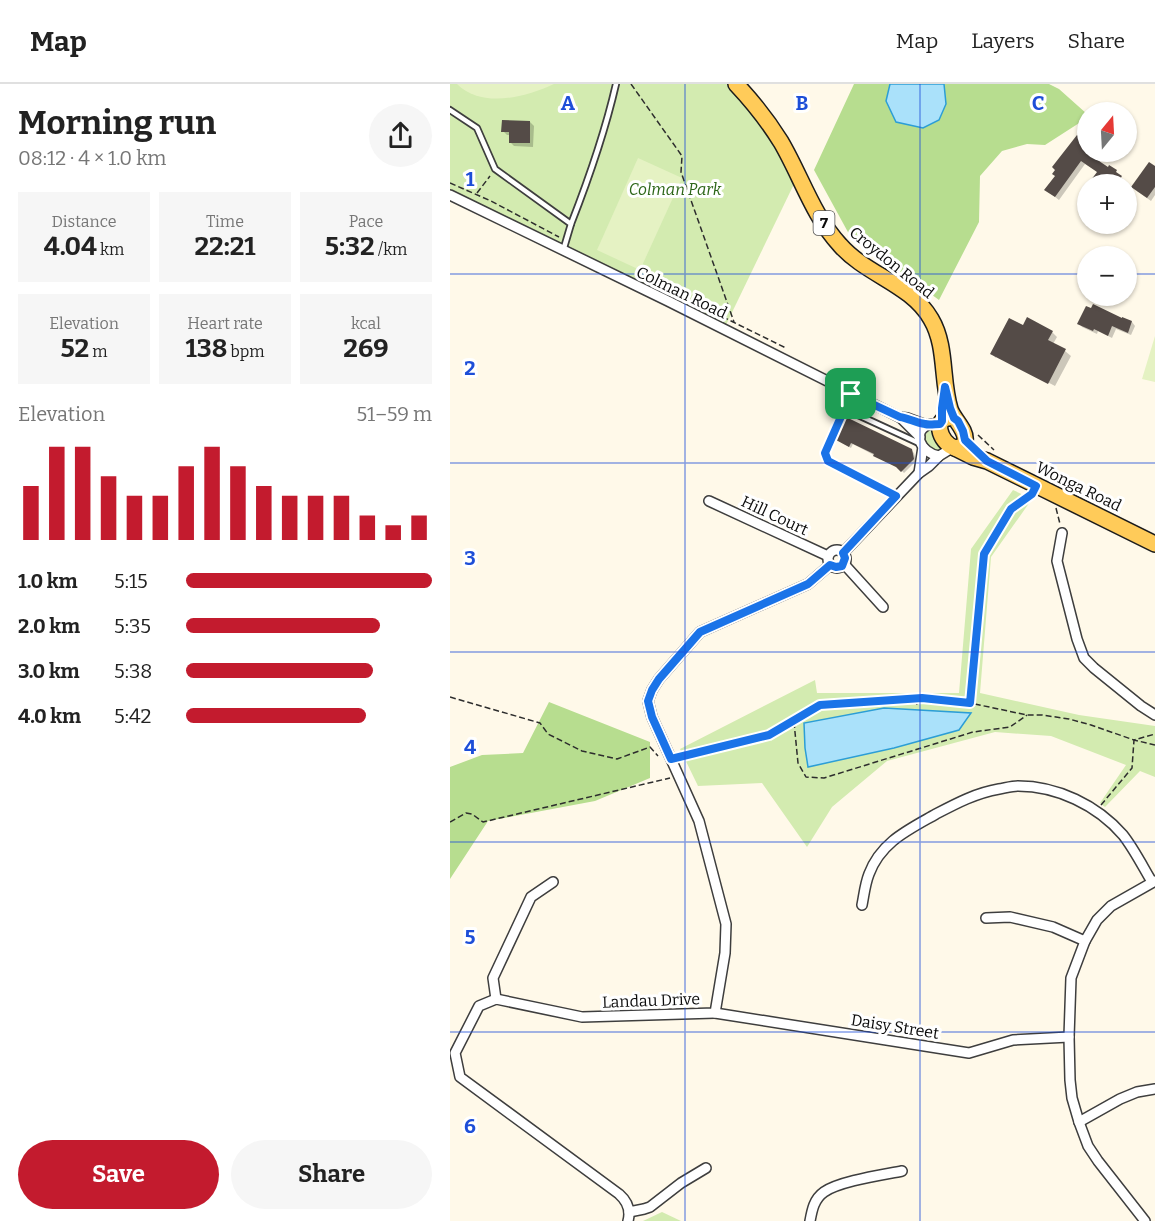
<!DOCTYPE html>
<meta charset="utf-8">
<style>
:root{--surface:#fff;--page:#f6f6f6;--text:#222;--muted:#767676;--line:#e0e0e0;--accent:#c31b2e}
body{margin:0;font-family:Bitter,serif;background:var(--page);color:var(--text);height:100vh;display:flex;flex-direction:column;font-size:22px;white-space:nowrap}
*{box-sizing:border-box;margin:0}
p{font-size:20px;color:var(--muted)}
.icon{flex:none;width:33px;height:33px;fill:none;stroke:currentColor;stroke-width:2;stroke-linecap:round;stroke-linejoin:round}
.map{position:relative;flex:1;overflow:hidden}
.panel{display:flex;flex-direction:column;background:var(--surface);width:450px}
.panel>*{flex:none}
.needle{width:39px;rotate:18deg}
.controls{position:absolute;left:627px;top:18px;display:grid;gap:12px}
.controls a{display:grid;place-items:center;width:60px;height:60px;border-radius:50%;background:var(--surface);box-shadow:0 2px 4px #0004;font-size:30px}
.pin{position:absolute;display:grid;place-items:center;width:51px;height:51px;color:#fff;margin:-26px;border-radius:12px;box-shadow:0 3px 9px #0006}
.round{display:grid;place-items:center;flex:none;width:63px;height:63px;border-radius:32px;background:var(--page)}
.overview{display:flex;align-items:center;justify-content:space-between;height:102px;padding:0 18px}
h1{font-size:33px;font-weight:700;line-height:45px}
.stats{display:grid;grid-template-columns:repeat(3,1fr);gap:9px;height:102px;padding:6px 18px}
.stats div{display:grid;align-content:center;border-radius:0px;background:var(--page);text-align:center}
.stats b{font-size:26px;font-weight:700}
.stats small{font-size:16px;font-weight:400}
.stats p{font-size:16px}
.chart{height:168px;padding:12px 18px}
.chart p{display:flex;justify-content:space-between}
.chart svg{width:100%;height:108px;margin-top:6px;stroke:var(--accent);stroke-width:6}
.primary-button{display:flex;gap:12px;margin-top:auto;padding:12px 18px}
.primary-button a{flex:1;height:69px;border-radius:36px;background:var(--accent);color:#fff;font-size:24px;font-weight:700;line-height:69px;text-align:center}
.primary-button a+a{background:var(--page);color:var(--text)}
ul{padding:0 18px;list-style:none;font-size:20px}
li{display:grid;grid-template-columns:96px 72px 1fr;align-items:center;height:45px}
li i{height:15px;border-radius:8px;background:var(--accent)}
header{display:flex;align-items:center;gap:36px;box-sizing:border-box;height:84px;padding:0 30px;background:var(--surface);border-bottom:2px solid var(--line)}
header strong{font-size:28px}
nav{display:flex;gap:33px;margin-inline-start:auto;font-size:21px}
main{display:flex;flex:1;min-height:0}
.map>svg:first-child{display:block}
</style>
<header>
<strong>Map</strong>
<nav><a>Map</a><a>Layers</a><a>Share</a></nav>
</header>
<main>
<section class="panel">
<div class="overview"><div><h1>Morning run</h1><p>08:12 · 4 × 1.0 km</p></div><a class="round"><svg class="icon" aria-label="share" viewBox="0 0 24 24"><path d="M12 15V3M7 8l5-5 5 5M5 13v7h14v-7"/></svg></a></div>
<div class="stats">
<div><p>Distance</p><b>4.04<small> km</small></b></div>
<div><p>Time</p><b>22:21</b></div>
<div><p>Pace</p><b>5:32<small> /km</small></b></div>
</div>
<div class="stats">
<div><p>Elevation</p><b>52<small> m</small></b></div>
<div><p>Heart rate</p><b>138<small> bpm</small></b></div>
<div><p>kcal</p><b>269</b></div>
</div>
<div class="chart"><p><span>Elevation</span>51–59 m</p>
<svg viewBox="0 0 160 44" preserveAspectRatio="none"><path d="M5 44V22M15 44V6M25 44V6M35 44V18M45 44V26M55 44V26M65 44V14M75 44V6M85 44V14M95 44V22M105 44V26M115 44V26M125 44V26M135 44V34M145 44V38M155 44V34"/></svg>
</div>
<ul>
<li><b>1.0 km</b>5:15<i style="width:100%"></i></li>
<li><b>2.0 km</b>5:35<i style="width:79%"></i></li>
<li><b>3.0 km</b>5:38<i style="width:76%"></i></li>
<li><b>4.0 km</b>5:42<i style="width:73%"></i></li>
</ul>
<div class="primary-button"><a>Save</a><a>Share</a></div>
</section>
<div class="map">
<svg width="705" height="1137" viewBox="0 0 705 1137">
<rect width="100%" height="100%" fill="#fff9e9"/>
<g fill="#d3ebb0">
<polygon points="0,0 277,0 320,41 344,100 274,245 0,110"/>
<polygon points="484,345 493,364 490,368 476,365 474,353 478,347"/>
<polygon points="563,406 582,415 541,473 530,609 629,631 705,642 705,693 690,687 655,723 650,719 676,681 601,652 545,648 437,677 382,723 357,763 312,699 248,702 230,665 365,596 367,609 509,609 521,465"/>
<polygon points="212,1128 231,1137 193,1137"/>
</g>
<g fill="#b7dd8f">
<polygon points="404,0 599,0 609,5 637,30 637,34 595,61 577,60 552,67 530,92 529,138 489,216 399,150 364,86"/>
<polygon points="99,618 200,658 200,694 145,717 38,737 0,795 0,683 32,671 73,669"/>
</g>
<g fill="#e5f2c3">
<path d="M7,0H104C76,13 32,25 7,0Z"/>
<polygon points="188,74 232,94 190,186 147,166"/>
<polygon points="705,252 705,298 692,295"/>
</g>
<g fill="#aae1fa" stroke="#2c9ed6" stroke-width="1.5">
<polygon points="440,0 494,0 496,20 489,36 473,44 446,38 436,17"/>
<polygon points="434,624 521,629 509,646 444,664 358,683 355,664 354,639"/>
</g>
<g fill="#0003">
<polygon points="80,38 84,42 83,63 64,62 60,58 60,51 57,51 53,47"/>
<polygon points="638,61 638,68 644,68 641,73 658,85 660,83 666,88 675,97 673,100 640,100 648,88 635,80 609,116 600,109"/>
<polygon points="705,84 705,111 701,117 687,107"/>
<polygon points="638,104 638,114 633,110"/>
<polygon points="682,238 685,242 681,251 666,245 662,254 648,247 647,250 632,243 629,239"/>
<polygon points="574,243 602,248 607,253 603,260 615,267 621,272 605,302 546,271 546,274 541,269"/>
<polygon points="387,356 461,366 464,369 466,377 454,389 450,385 403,360 401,364"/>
</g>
<g fill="#544b47">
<polygon points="52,36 80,37 80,59 59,59 59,48 51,48"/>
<polygon points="627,51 638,59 637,69 658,83 659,81 667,86 666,88 672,92 666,100 638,100 647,88 631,77 605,113 594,106 605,92 602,90 605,86 602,83"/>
<polygon points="699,78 705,82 705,103 697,114 681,103"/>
<polygon points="643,220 672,234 672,233 682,237 678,249 662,242 658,252 644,245 643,247 627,240 636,222 641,224"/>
<polygon points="577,233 603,247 598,256 616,265 598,300 540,270 559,234 573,241"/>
<polygon points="396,333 462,365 464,375 451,388 446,383 423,372 424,370 401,359 399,363 386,356"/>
</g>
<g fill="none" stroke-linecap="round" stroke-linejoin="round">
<g stroke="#3e3e3e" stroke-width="8">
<g id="service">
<polyline points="0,26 27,44 45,85 121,140 113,167"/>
<path d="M121,140C139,94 155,48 166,0"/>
<polyline points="401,310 395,325 471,360"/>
<polyline points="395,325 375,369 378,377 446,412"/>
</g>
</g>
<g stroke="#3e3e3e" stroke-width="12">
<g id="minor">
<polyline points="0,111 218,217 449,333 457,334 476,341"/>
<polyline points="450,333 470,353"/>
<path d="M481,340C460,346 470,369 489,372"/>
<polyline points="469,389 473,363"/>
<polyline points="259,417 378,472"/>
<polyline points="612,449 607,477 627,555 634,574 644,584 691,622 705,631"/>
<circle cx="387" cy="475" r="9"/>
<polyline points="393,469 469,389 479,382 489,372 502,364"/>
<polyline points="394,480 433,523"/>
<path d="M412,821C414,811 415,800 419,790C431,758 458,746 486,730C507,719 526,709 549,705C555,704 562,702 568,702C607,702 647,721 673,751C684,765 693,783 702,798"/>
<polyline points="536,834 560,833 603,843 635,857"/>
<polyline points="46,915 43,894 81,813 103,798"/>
<polyline points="265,929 519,969 563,956 619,953"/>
<polyline points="629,1038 670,1015 687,1008 705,1005"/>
<polyline points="179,1128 194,1125 200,1123 231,1099 256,1084"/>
<path d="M178,1137C181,1126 177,1117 169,1110L10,993L5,969L29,922L46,915L132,933L265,929L275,869L276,840L249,737L202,633L198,617L202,606L209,595L250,548L358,500L380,481"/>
<path d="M360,1137C362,1126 364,1115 374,1108C390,1097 432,1091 452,1087"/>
<polyline points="695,1137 648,1077 638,1062 629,1038 622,1014 620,996 619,953 621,894 635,857 647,836 661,822 705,797"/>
</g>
</g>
<g stroke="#1c1c1c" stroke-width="18">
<g id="primary">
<path d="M286,0C303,18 318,37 331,58C351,92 363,132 390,161C416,191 461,200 481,235C497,262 491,296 500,325C503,335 517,346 515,357C514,362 510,363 505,364C489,359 481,331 504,334"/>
<polyline points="505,364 523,373 537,377 705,460"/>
</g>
</g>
<g stroke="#2d2d2d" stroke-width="1.5" stroke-dasharray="6 3" stroke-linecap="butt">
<polyline points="181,0 232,72 231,88 284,238"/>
<polyline points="0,99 41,117 109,153"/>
<polyline points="27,109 40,92"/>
<polyline points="224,209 336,264"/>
<polyline points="528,351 544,366"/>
<polyline points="606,424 610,440"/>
<polyline points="0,613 90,639 98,650 132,667 167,675 200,663 208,672"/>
<polyline points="466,615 467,622"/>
<polyline points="520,618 534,470 561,425 579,412"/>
<polyline points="344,638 348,679 356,693 374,694 523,648 560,643 577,631"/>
<polyline points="230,672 319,651 370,621 472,614 520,619 577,631 592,631 619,635 641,641 684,656 705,661"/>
<polyline points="651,721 682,684 684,656 705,650"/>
<polyline points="0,738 16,729 22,730 33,738 220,694"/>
</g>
<use href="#service" stroke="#fff" stroke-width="4.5"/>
<use href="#minor" stroke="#fff" stroke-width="9"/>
<use href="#primary" stroke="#ffcb59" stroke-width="15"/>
</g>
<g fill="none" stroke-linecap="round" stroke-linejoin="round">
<g stroke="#fff" stroke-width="12">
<path id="route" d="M495,303L500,324L504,334L508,337L513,347L515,356L537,377L586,402L582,410L561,425L534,470L520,619L472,614L370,621L319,651L221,675L202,633L198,617L202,606L209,595L250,548L358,500L380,481L386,483L392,482L395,474L393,469L446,412L378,377L375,369L401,310L450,333C458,334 466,339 475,340C479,341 485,340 490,340L492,337V324Z"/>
</g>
<use href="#route" stroke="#1a73e8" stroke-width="8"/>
</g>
<path fill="none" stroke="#1d4ed8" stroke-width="1.5" stroke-opacity="0.55" d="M235,0V1137M470,0V1137M0,190H638M676,190H705M0,379H705M0,568H705M0,758H705M0,948H705"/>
<g text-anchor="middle" stroke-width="6" stroke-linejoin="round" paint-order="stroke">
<rect fill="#fff" stroke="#545454" stroke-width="1.5" x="363.5" y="127" width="21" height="24" rx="4.5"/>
<g font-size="15" font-weight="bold" fill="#0b0b0b">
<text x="374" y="144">7</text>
</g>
<g font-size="16" font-style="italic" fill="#2d6618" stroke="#fff">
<text x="225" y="111">Colman Park</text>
</g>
<g font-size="16" fill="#0b0b0b" stroke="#fff">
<text transform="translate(442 178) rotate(39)" y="6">Croydon Road</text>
<text transform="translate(232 208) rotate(26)" y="6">Colman Road</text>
<text transform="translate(629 402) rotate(26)" y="6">Wonga Road</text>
<text transform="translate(325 431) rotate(25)" y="6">Hill Court</text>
<text transform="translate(201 916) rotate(-2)" y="6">Landau Drive</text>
<text transform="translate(445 942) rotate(9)" y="6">Daisy Street</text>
</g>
</g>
<g font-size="20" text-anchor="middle" font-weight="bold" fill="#1d4ed8" stroke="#fff" stroke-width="6" stroke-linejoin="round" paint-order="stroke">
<text x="118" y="26">A</text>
<text x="352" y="26">B</text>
<text x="588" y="26">C</text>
<text x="20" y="102">1</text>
<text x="20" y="291">2</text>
<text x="20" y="481">3</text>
<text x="20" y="670">4</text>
<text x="20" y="860">5</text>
<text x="20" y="1049">6</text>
</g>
</svg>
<div class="controls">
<a><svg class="needle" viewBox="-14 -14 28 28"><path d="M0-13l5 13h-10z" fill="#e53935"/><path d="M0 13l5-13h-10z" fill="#767676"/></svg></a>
<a>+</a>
<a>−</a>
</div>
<div class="pin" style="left:401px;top:310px;background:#1e9e55"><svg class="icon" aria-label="arrive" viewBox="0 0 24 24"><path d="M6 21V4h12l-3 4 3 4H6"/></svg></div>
</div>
</main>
